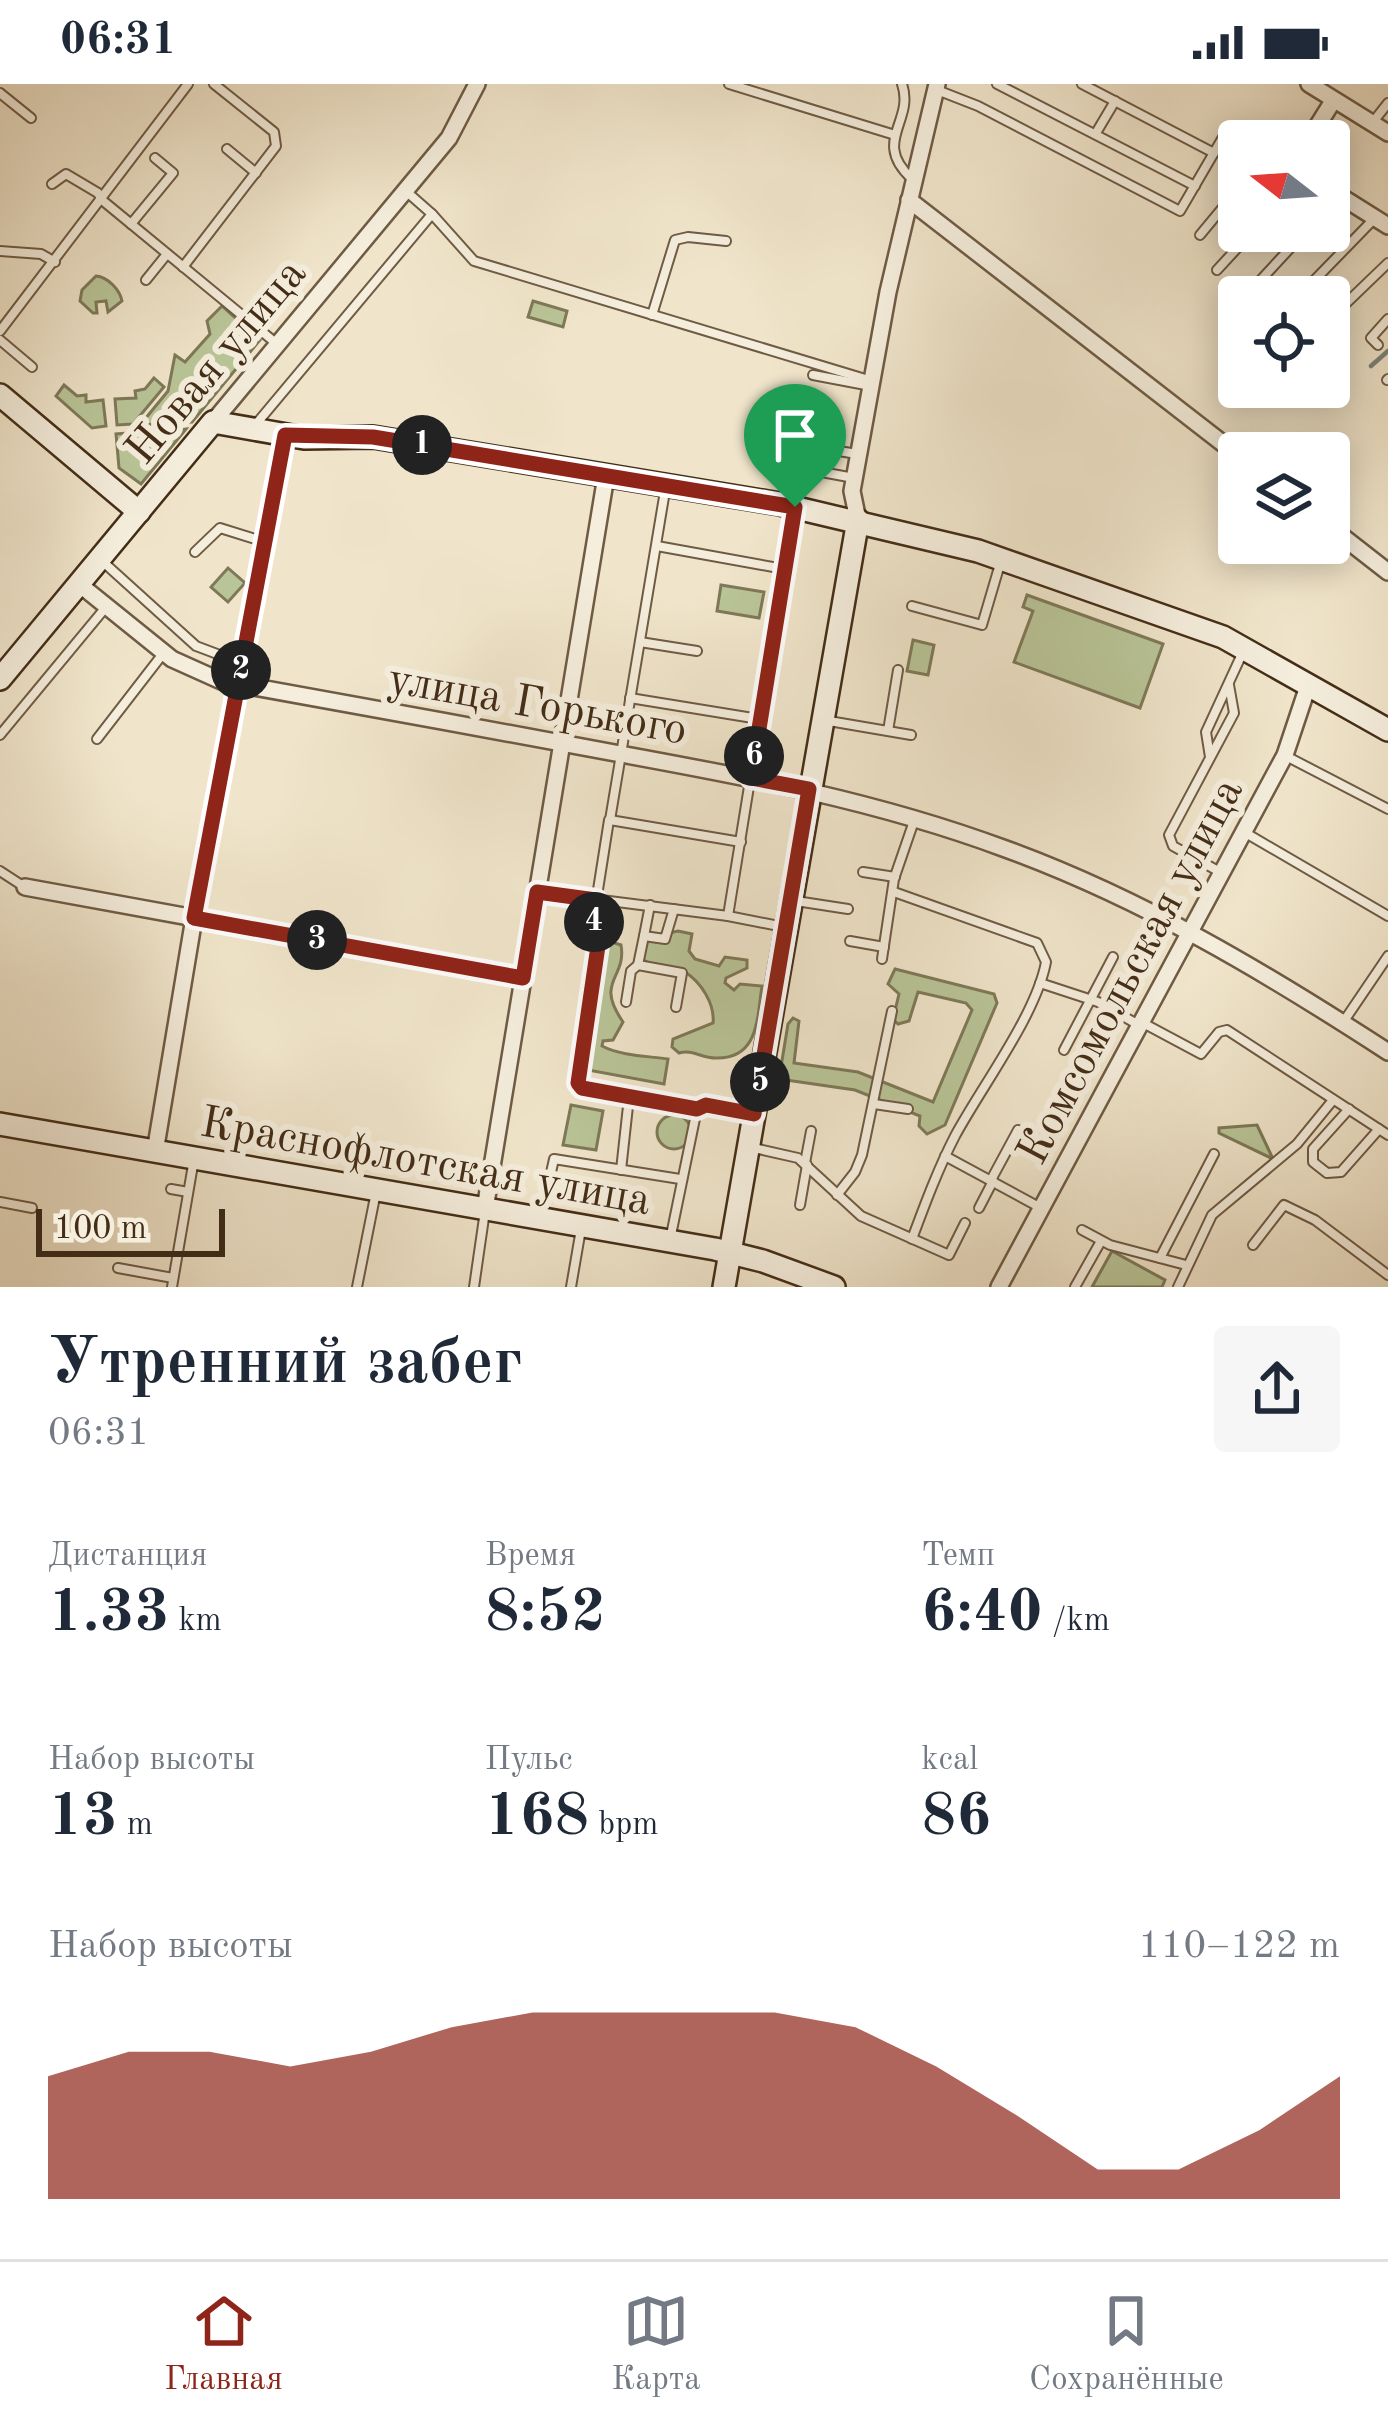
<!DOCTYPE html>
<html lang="ru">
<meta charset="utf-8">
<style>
:root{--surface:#fff;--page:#f6f6f7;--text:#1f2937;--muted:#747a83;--line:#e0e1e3;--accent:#8f2418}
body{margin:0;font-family:"Old Standard TT",serif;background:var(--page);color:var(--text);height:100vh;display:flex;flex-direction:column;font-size:45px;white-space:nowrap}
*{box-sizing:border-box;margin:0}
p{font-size:39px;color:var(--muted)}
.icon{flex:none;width:66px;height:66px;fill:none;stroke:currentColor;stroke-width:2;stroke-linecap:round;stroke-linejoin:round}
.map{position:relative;height:1203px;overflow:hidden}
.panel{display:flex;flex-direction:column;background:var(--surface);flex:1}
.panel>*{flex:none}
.needle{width:78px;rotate:287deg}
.controls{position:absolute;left:1218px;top:36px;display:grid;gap:24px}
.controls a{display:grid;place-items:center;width:132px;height:132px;border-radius:12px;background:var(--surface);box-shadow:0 6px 30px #0003;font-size:60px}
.scale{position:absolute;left:36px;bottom:30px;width:189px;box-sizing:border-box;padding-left:12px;border:6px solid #442d17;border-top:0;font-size:33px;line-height:42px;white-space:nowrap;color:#442d17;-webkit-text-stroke:9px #f5eedd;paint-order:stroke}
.pin{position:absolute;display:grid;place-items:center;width:102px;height:102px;color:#fff;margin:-123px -51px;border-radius:50% 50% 50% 0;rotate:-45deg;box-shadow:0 0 12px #0007}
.pin .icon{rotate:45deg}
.km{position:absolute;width:60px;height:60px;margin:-30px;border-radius:50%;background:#222;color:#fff;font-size:33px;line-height:60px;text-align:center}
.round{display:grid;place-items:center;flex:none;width:126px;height:126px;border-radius:12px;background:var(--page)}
.summary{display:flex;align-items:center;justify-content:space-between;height:204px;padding:0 48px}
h1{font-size:66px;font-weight:700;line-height:90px}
.figures{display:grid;grid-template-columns:repeat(3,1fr);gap:18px;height:204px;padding:12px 48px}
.figures div{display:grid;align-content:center}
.figures b{font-size:60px;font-weight:700}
.figures small{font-size:33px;font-weight:400}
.figures p{font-size:33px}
.chart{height:336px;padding:24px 48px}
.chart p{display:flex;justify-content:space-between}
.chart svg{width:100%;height:216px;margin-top:12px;fill:var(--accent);opacity:.7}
.status{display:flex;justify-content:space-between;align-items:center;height:84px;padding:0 60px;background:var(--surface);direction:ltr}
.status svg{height:33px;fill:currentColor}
.menu{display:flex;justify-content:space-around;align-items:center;height:168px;border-top:3px solid var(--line);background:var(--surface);font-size:33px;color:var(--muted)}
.menu a{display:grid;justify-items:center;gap:6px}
.menu .on{color:var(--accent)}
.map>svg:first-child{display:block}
</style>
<div class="status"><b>06:31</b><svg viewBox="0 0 49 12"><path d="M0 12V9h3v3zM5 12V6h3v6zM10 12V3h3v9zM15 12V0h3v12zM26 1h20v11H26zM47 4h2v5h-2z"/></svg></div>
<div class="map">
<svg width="1388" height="1203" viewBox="0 0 1388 1203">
<rect width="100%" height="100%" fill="#f0e5cb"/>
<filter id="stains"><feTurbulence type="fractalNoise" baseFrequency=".00167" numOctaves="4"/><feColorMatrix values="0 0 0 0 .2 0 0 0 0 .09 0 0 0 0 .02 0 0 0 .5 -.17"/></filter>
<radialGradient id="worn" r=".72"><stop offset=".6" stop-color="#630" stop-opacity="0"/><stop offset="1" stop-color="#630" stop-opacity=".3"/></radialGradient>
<g fill="#b9c598" stroke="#7e7958" stroke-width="3">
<path d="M96,192C108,193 120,206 122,217L108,228L106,217L96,218L97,229H93L80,217L82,206Z"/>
<polygon points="533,217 567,227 563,243 528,233"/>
<polygon points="222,222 260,256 192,338 140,341 168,307 175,271 185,278 210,250 207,237"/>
<polygon points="154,294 164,303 133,340 117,341 115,315 136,314 135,307 145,305"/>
<polygon points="64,301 77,312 86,311 86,318 103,316 106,342 92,344 56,312"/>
<polygon points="186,345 141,400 119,384 116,350"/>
<polygon points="228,484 245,499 228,518 211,503"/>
<polygon points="721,501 764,508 759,534 717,527"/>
<polygon points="1027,511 1163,560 1140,624 1014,578 1033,527 1023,523"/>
<polygon points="913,556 934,561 928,591 907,587"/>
<path d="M678,847L692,850L689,867L695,875L719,882L725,873L747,876V884L726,894L725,899L734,906L740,900L762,902C757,934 759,975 716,974C701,974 692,965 679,969L672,963L673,955L713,939C715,920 701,898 685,888C668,878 651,888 638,870L642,855Z"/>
<path d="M602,855L621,861C627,895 594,896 623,938L613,956L603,957L602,962C621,972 647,972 668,975L664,1000L577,984L574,978L592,866Z"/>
<polygon points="895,885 994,910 997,919 945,1041 927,1050 919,1042 920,1032 855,1006 779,995 788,940 793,934 799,937 794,979 858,988 933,1018 972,926 966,919 918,908 909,937 898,940 893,935 899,910 888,900"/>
<polygon points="571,1021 603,1027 596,1066 563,1061"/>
<circle cx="674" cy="1048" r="17"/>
<polygon points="1257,1041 1273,1075 1219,1049 1219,1044"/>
<polygon points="1112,1167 1165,1196 1162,1203 1092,1203"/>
</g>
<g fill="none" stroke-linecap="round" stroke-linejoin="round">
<polyline stroke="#79837c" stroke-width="4.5" points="1371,282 1388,267"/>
<g stroke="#6f5b44" stroke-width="12">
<g id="lane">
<polyline points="729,0 895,51"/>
<path d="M902,0C915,38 871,57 912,95"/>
<polyline points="997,0 1195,102"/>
<polyline points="1082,0 1214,69"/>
<polyline points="937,6 978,22 1180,127 1222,55 1239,43 1264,57"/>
<polyline points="0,9 31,34"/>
<polyline points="1373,38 1388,19"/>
<polyline points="1096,49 1115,17"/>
<polyline points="227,65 256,89"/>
<polyline points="52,100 66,90 98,109 102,116 277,260"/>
<polyline points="407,108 432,130 474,177 872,297"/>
<polyline points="131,140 173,89 155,74"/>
<polyline points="1200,151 1239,104"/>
<polyline points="0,167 41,170 55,178"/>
<polyline points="183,183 276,62 274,48 214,0"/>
<polyline points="1217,186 1253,147"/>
<polyline points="146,196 167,170"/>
<polyline points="1257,200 1306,147"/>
<polyline points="1303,208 1373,136"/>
<polyline points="1336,229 1388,179"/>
<polyline points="652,231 675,156 688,153 726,157"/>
<polyline points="0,247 188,0"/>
<polyline points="0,256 32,283"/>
<polyline points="1378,261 1371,254 1388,235"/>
<polyline points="813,291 871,302"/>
<polyline points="1387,296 1388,295"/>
<polyline points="257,339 432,130"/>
<polyline points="827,365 857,370"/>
<polyline points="800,384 854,394"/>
<polyline points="665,407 610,736 741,758"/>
<polyline points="657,462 784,485"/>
<polyline points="195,468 220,444 265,458"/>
<polyline points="101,476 196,562 241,579"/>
<polyline points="912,522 982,541 1000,480"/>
<polyline points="640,558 697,567"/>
<polyline points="630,614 759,635"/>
<polyline points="829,637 911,651"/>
<polyline points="888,647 898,586"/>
<polyline points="0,651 106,523"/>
<polyline points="97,655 162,571"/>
<polyline points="1286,672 1388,725"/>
<polyline points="1210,673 1206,648 1242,570"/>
<polyline points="609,736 594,831 598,862 577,999 582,1004 697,1025 706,1021 753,1029"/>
<polyline points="1244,748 1388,832"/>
<polyline points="0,787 23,802"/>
<polyline points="863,788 895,793"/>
<polyline points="1220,788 1173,762 1169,751 1234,629 1229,601"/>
<polyline points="538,808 728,832 784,843"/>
<path d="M894,808L1037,859L1046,878C1036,931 982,1002 955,1052C938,1085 925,1120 912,1155"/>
<polyline points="796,817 848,825"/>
<polyline points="650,821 644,852 665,855 674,825"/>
<polyline points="728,832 794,425"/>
<polyline points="850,857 884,863"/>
<polyline points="882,875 894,795 914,737"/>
<polyline points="638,881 682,889 676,923"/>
<polyline points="1040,899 1098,918 1137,940"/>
<polyline points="626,918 631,887 638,881 644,852"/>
<polyline points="1344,937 1388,872"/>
<polyline points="1143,939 1201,970 1219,948 1227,946 1388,1051"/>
<polyline points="1064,966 1113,873"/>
<polyline points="874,1020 908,1025"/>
<polyline points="1349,1025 1313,1065 1313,1078 1327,1089 1341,1088 1379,1045"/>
<polyline points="754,1064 798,1074 861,1132 949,1171 965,1139"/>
<polyline points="945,1072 1041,1124"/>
<polyline points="805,1079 811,1047"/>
<polyline points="621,1086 629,1013"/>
<polyline points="991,1096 1018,1046"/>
<polyline points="171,1105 188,1108"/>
<polyline points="837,1111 855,1088 862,1071 892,927"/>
<polyline points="0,1118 32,1124"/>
<polyline points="800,1121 807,1081"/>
<polyline points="979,1124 993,1097"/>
<polyline points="541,1133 554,1075 680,1095"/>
<polyline points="1082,1146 1110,1161 1186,1181"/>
<polyline points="670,1156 697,1025"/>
<polyline points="1253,1161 1284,1121 1315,1136 1388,1191"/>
<polyline points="1160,1174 1214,1070"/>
<polyline points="118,1184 173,1194"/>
<polyline points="172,1203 194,1075"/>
<polyline points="357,1203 376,1108"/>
<polyline points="474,1203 485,1127"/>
<polyline points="571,1203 581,1145"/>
<polyline points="1075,1203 1101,1157"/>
<polyline points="1178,1203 1212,1131 1297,1060 1333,1016"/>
</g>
</g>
<g stroke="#6f5b44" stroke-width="20">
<g id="street">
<polyline points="1309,0 1388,49"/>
<polyline points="1308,57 1333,17"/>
<polyline points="1329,105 1388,142"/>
<polyline points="909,116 1239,372"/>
<polyline points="213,338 449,54 477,0"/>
<polyline points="858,436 852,407 888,208 937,0"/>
<polyline points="1329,442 1388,488"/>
<path d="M79,500L172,575L221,597C352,621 484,644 615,669C747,693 876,717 1003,764C1141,814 1265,888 1388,968"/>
<polyline points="25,803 523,894"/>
<polyline points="155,1068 194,834 285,351"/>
<polyline points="485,1125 606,392"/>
<polyline points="999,1203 1285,671 1309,599"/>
</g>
</g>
<g stroke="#442d17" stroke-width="26">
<g id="secondary">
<polyline points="0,311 139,428"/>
<polyline points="0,595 213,338 304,354 373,353 780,420 978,467 1223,553 1388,646"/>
<polyline points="0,1040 715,1165 763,1177 834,1203"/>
<polyline points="724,1203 858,436"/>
</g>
</g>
<use href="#lane" stroke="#f5eedd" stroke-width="8"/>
<use href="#street" stroke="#f5eedd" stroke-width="15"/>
<use href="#secondary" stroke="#f5eedd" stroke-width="21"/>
</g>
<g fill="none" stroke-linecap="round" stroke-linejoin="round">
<g stroke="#fff" stroke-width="24">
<polygon id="route" points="285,351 373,353 795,423 751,694 809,705 754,1030 706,1021 697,1025 582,1004 578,999 598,862 594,831 596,816 537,808 523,894 194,834"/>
</g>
<use href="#route" stroke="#8f2418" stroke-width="15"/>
</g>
<g text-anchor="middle" stroke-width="12" stroke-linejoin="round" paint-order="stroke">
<g font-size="45" fill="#442d17" stroke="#f5eedd">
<text transform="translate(214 276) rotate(-50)" y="16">Новая улица</text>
<text transform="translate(538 618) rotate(10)" y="16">улица Горького</text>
<text transform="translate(1128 886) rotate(-62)" y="16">Комсомольская улица</text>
<text transform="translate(426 1075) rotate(10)" y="16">Краснофлотская улица</text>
</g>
</g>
<rect width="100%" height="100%" filter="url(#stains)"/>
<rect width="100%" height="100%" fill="url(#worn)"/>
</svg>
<div class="controls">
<a><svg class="needle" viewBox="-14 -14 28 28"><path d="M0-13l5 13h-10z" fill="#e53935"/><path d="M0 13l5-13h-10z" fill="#747a83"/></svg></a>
<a><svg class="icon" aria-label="locate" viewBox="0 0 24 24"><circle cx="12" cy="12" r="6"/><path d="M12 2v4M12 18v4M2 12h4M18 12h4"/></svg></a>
<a><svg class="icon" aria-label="layers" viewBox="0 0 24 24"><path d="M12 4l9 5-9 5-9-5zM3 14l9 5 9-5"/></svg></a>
</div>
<div class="scale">100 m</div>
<div class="pin" style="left:795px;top:423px;background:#1e9e55"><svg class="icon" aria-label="arrive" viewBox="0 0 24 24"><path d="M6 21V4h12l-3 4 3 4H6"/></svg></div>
<b class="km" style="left:422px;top:361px">1</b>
<b class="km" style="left:241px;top:586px">2</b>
<b class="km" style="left:317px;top:856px">3</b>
<b class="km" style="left:594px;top:838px">4</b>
<b class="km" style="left:760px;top:998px">5</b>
<b class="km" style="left:754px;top:672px">6</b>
</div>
<section class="panel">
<div class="summary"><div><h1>Утренний забег</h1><p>06:31</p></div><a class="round"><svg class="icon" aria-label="share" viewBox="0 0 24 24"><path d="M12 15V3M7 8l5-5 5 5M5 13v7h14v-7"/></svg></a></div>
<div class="figures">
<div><p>Дистанция</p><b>1.33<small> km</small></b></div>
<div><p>Время</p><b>8:52</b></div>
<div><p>Темп</p><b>6:40<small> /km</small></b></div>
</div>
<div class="figures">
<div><p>Набор высоты</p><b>13<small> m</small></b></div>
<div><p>Пульс</p><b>168<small> bpm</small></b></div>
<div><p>kcal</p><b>86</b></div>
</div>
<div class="chart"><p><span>Набор высоты</span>110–122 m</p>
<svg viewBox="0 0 160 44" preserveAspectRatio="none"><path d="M0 44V19L10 14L20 14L30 17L40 14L50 9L60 6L70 6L80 6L90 6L100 9L110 17L120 27L130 38L140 38L150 30L160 19V44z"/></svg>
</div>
</section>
<nav class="menu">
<a class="on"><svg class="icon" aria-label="home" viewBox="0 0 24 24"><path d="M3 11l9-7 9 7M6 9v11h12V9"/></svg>Главная</a>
<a><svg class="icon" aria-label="map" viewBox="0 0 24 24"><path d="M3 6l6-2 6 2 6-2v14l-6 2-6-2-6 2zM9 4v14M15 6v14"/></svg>Карта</a>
<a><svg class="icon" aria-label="saved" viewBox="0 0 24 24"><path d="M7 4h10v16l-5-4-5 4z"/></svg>Сохранённые</a>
</nav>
